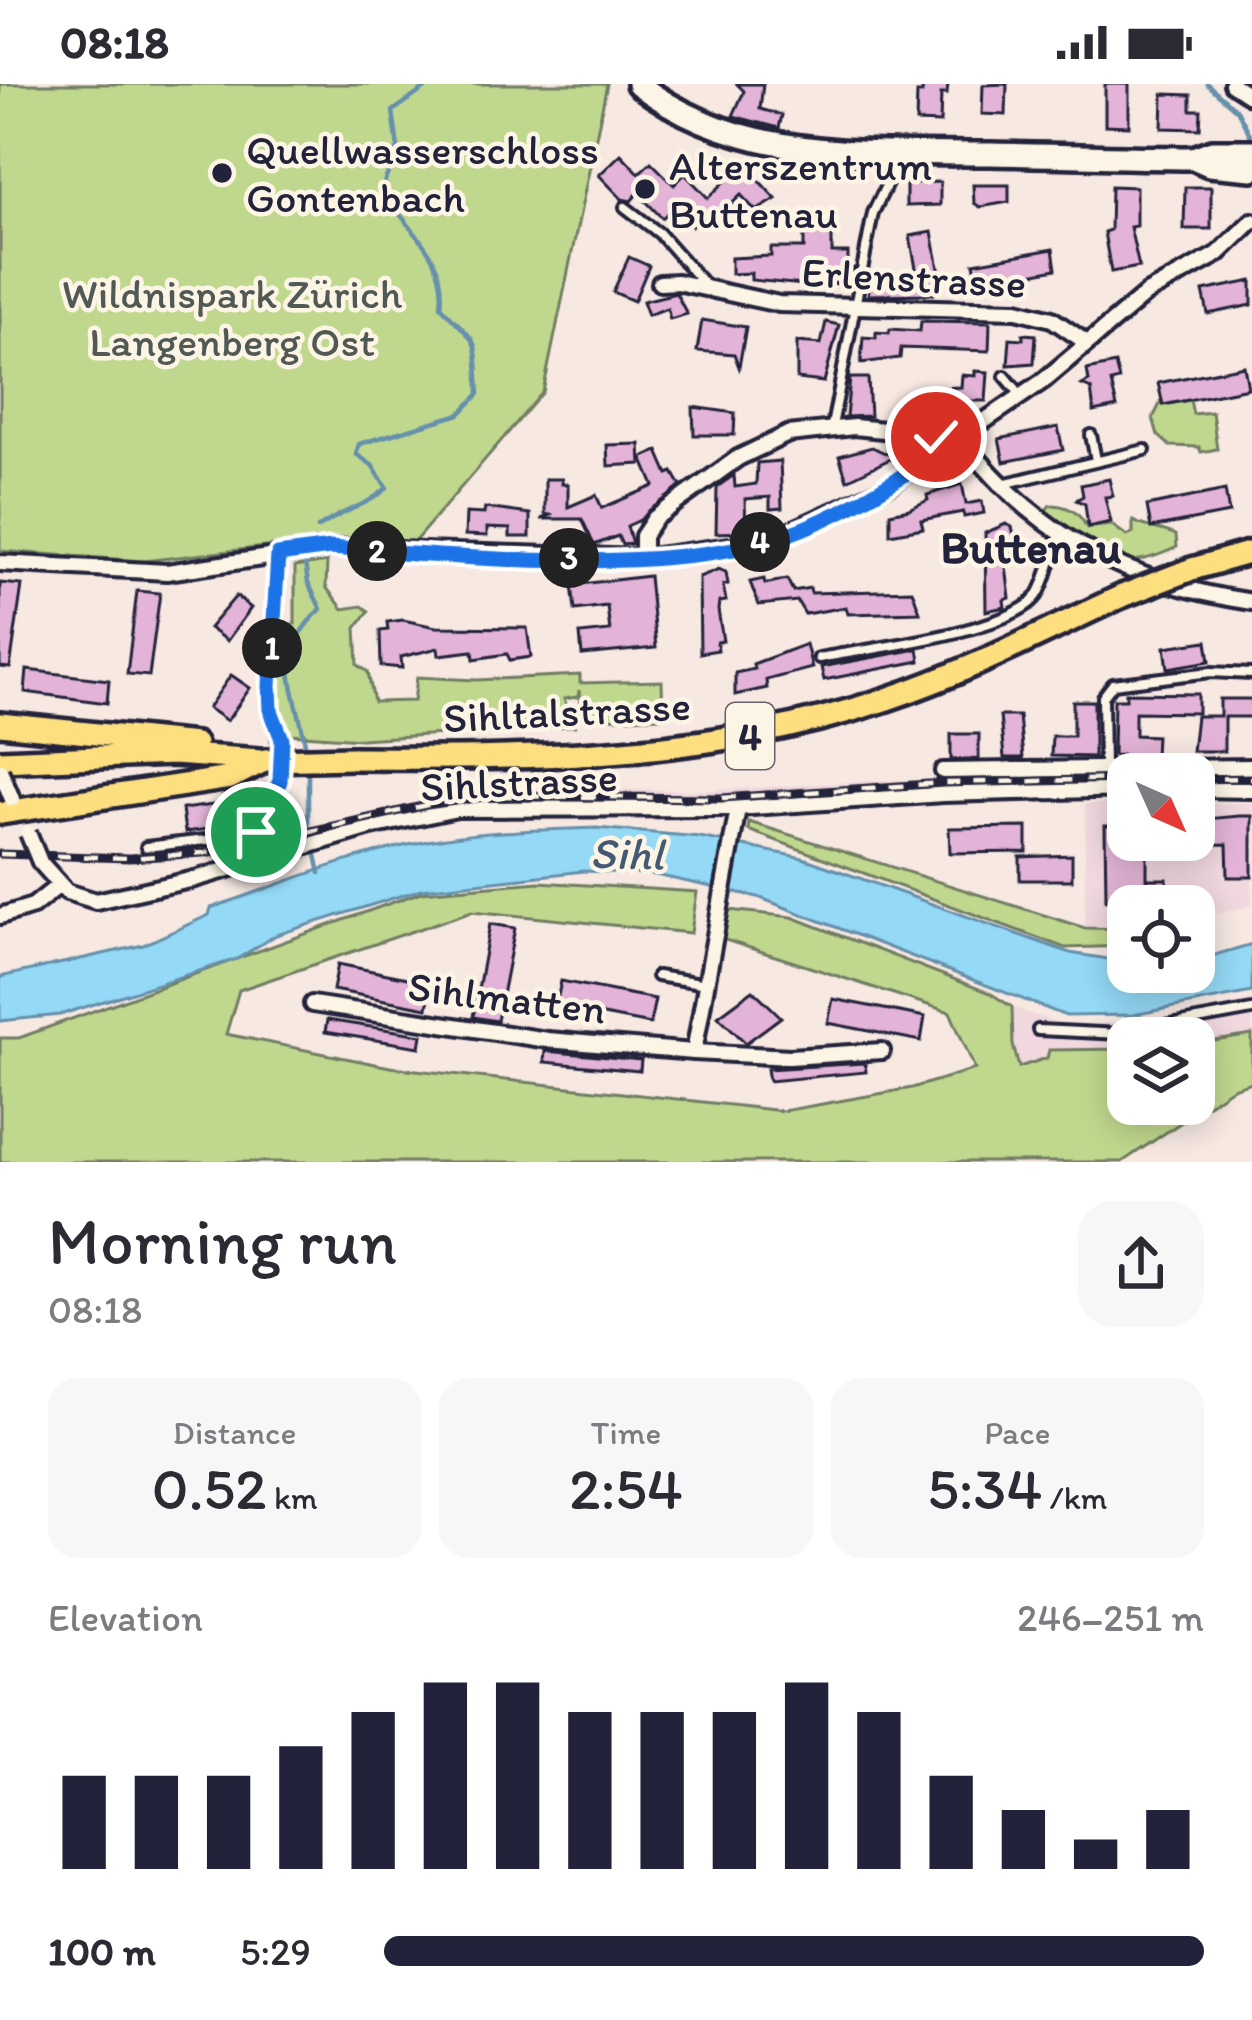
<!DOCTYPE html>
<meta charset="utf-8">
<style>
:root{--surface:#fff;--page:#f7f7f7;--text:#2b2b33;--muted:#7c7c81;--accent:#22223b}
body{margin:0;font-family:Itim,sans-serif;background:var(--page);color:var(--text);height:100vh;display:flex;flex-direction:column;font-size:45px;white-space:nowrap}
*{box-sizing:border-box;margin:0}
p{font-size:39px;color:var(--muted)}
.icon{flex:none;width:66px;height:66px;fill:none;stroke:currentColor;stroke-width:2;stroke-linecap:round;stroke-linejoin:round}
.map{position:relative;height:1078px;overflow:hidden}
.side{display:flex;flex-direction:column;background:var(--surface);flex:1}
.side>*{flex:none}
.needle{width:78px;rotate:135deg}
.fabs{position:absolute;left:1107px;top:669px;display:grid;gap:24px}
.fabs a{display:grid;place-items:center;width:108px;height:108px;border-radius:24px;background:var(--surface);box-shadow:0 6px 30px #0003;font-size:60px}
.pin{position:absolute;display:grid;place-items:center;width:102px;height:102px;color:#fff;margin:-51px;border:6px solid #fff;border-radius:50%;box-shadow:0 3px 12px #0007}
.km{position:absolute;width:60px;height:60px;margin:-30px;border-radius:50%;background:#222;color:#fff;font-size:33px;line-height:60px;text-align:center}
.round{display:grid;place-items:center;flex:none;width:126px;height:126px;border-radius:36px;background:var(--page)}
.overview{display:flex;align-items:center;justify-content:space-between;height:204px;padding:0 48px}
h1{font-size:66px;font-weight:600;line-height:90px}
.stats{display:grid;grid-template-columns:repeat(3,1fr);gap:18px;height:204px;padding:12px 48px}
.stats div{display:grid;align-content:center;border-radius:30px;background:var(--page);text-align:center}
.stats b{font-size:60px;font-weight:600}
.stats small{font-size:33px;font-weight:400}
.stats p{font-size:33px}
.chart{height:336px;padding:24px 48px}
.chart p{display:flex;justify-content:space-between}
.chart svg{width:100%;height:216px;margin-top:12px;stroke:var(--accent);stroke-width:6}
ul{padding:0 48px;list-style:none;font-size:39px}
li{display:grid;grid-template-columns:192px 144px 1fr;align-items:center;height:90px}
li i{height:30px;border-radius:15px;background:var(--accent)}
.status{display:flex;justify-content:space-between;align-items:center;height:84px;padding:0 60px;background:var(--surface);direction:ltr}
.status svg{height:33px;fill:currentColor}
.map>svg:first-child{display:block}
</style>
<div class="status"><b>08:18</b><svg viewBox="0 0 49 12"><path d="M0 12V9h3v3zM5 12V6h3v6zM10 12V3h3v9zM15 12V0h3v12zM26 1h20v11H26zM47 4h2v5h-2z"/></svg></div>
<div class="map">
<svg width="1252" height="1078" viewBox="0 0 1252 1078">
<rect width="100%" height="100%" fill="#f7e8e2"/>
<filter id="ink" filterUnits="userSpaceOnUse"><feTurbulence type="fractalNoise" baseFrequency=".00833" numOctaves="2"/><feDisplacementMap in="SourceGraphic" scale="24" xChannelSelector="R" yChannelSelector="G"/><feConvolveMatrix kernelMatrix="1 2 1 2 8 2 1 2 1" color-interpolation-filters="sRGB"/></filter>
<g filter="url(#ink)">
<g fill="#f1d8df">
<polygon points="1128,691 1128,701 875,707 746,717 476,717 305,755 302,744 474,705 714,706 868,697"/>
<polygon points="1252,719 1252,821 1194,836 1194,822 1128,822 1128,845 1085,845 1085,720 1128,720 1128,756 1194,756 1194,720"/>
<polygon points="1252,916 1252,951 1202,959 1197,949 1128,954 1128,965 1049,966 1047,974 1019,983 1013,961 1012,923 1054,938 1090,940 1184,932"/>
</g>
<g fill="#c0d88e" stroke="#717d64" stroke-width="3">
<polygon points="0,0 607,0 543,308 415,457 344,454 144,477 0,467"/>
<polygon points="1162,316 1164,321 1190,316 1193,330 1212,328 1217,365 1201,368 1199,363 1170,362 1158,351 1153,334"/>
<path d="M1050,421C1068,421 1079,428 1087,444L1112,441L1127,452L1133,449V437C1148,445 1161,444 1176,451L1177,463C1114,494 1092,470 1044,429Z"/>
<polygon points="327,478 326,503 343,525 362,522 369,527 356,544 358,581 368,588 374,618 414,617 417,593 477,596 580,591 580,599 662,597 663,633 581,635 579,606 578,613 564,615 575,642 361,655 289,650 279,634 280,541 295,540 295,483"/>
<polygon points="749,738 1085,844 1128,845 1128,862 1065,864 748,746"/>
<polygon points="539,798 697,808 691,849 472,827 239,906 226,950 390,983 783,1027 912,1004 975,985 950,928 722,855 728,826 792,833 990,909 1012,923 1013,961 1019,983 1047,974 1049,966 1128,965 1128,1020 1194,1020 1194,954 1175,954 1197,949 1202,959 1252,951 1252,998 1232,1004 1122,1078 0,1078 0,954 19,954 421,808"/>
</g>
<path fill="#94d9f6" stroke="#6690ab" stroke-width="3" d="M596,744L700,753L803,774L1070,869L1128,878V888H1194V877L1252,860V908L1133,931L1066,932L758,813L651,790L584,787L422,805L276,851L237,875L60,931L0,937V893L143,861L209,831L211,824C277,802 345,773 413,760C474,747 534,746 596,744Z"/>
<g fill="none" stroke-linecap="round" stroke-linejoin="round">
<g stroke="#6690ab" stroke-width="4.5">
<polyline points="1207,0 1237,26 1251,52"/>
<path d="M318,444C343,425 366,423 387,404L372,381L356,370L359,360L460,330L479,310C475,247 481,266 441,222C448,169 404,145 382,104L398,64L393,27L431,0"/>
<path d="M305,480L308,499L321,525C267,575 299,605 306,667"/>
<polyline points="308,743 308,684"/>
<polyline points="316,771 320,789"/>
</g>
</g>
<g fill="#e3b4d7" stroke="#22223b" stroke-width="3">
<polygon points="737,0 763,0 760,25 782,31 779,44 733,32 744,7"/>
<polygon points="923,0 948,0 947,10 941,10 940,39 916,38 917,9 922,9"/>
<polygon points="1007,0 1006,31 982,30 983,1"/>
<polygon points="1105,0 1129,0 1129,42 1105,41"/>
<polygon points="1163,10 1191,11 1191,26 1201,26 1200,45 1162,44"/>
<polygon points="621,70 639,89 651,78 674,101 685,90 708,114 736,87 740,91 747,84 776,115 756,127 741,111 712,139 704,130 692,142 675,123 662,134 638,109 631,117 622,115 599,91"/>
<polygon points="940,98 940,121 906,122 906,99"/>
<polygon points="973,101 1009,101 1009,118 980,123 974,119"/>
<polygon points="1111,102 1136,103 1136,142 1130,143 1139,183 1111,188 1104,148 1110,146"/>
<polygon points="1185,103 1211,103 1211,145 1184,145"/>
<polygon points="832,147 832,169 848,169 848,184 854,184 851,199 804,201 751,196 751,189 731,190 731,174 771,172 771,164 804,164 804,148"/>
<polygon points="932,148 942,200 934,201 934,210 868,211 870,201 919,201 910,152"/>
<polygon points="1053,165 1056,185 978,200 974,179"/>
<polygon points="629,173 649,182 634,217 613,208"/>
<polygon points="1252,197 1252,221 1208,230 1203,207"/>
<polygon points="676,209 687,230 670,235 667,224 648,231 643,217"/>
<polygon points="702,236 746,243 739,283 734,270 697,267"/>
<polygon points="921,237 990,238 989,267 901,264 900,274 861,279 863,253 876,254 876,248 889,249 890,245 920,247"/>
<polygon points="826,238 839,241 824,298 797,295 797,258 821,260"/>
<polygon points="1023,250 1036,251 1034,279 1008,281 1010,254 1023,255"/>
<polygon points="1115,280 1119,296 1111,298 1117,323 1094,328 1091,305 1082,301 1089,297 1087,286"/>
<polygon points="1244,282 1248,304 1163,321 1158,299"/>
<polygon points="975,287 988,288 986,317 941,317 940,330 914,332 916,305 961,303 962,291 975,292"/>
<polygon points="850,294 868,294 870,332 846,333"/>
<polygon points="693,323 735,329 734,351 694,351"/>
<polygon points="1058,343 1063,366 1004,378 999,355"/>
<polygon points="640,360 641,380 608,382 607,361"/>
<polygon points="872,363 894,373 847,396 839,372"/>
<polygon points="658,367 668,390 673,388 681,402 640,436 627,442 632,460 622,461 618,452 594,461 582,435 541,435 550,431 545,430 545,395 562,395 562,400 568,400 568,423 596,411 602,424 654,402 642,374"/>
<polygon points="780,377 782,424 770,425 770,413 745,415 746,448 716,449 717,403 734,391 735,403 756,400 757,379"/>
<polygon points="1109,395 1113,412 1105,413 1111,438 1088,443 1085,420 1076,416 1083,412 1081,401"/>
<polygon points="962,400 966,420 982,417 984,429 964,433 963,428 921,436 923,444 890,450 890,429 909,425 928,416 927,411"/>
<polygon points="1225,406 1229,429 1151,444 1147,422"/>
<polygon points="485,424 530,430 530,453 510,453 510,445 487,444 487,452 465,451 466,429 484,430"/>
<polygon points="1006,440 1012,443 1015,454 1008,455 1012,473 1005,475 1010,514 1004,516 1005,523 986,527 985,449"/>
<polygon points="719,485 726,488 728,500 723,501 726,517 719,518 718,526 723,557 717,558 718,566 700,569 699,493"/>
<polygon points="649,492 656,564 582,571 580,550 610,547 607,522 575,526 572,501"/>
<polygon points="764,495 765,500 787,495 793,507 810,504 811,509 912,506 920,528 848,530 846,523 805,530 797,517 759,521 750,498"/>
<polygon points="0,499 22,501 10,584 0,583"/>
<polygon points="137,507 160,509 149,592 127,590"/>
<polygon points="236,512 251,524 227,557 209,544"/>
<polygon points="403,536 436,543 527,544 531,573 510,576 507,570 474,575 473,567 439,571 438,564 401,573 402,584 381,582 380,547 388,546 387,538"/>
<polygon points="1207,557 1210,577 1168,584 1165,563"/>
<polygon points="806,560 812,584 766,596 767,604 735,611 735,589 754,585 753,580"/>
<polygon points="918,565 920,577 824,596 821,583"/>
<polygon points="27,586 109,596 107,619 25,608"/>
<polygon points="231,591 250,604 227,637 208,624"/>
<polygon points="1126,609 1198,610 1198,629 1135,628 1135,651 1156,652 1155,672 1113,671 1114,615 1126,615"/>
<polygon points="1220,615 1252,615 1252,633 1224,633 1224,667 1192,667 1196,632 1220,632"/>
<polygon points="1073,617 1094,617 1094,673 1051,672 1052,652 1073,652"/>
<polygon points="1000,632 1019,632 1023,674 1004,674"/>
<polygon points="951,650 979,650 979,675 951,676"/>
<polygon points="229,719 231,729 222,730 224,743 185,748 182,725"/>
<polygon points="1118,732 1128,732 1128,756 1147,756 1147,795 1167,795 1167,808 1161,809 1161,815 1148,816 1147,822 1120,822 1120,816 1106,816 1105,742 1119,742"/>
<polygon points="1239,732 1252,732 1252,793 1228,793 1227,760 1194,761 1194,736"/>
<polygon points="1027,743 1027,768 950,769 949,744"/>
<polygon points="1072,771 1072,796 1020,796 1020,773"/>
<polygon points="490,840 515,844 497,937 473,933"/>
<polygon points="338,880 432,899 427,924 333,906"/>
<polygon points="561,897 655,915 650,940 556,922"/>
<polygon points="753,906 781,933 746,959 718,932"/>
<polygon points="833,915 925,933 921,957 828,939"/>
<polygon points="327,936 422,951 420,963 325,948"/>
<polygon points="545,967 641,976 640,987 544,978"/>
<polygon points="865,979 866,988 769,997 767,985"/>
</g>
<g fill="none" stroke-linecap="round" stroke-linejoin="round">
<g stroke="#22223b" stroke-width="16">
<g id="lane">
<polyline points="625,123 659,149 705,201"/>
<polyline points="1005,292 1021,311"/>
<polyline points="832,342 873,129 901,70"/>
<polyline points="1091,351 1096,376"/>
<polyline points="998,401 1145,366"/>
<path d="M819,574C865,565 1011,548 1037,512C1049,494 1050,469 1062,450"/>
<polyline points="1104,683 1103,613 1113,600 1211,588 1252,590"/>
<path d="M146,763L248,751C261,744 262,734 269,721C294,674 270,651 270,604C270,560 275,516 278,473"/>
<polyline points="657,892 707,900"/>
<polyline points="1038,946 1121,950 1252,926"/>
</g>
</g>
<g stroke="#22223b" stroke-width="22">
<g id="street">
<polyline points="1232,0 1252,13"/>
<polyline points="660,199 677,198 779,220 1017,226 1052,235 1087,259"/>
<path d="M961,354C1037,453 1130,500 1252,518"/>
<polyline points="643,474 643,452 655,434 738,374 788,350 854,343 922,350 947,363"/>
<polyline points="0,479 167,488 330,464 643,474 768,457 892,400 1043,297 1147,209 1218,170 1252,137"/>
<polyline points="943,687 1252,683"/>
<polyline points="1194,705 1252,706"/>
<polyline points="40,778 67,808 96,817 195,795 371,743 457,725 738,724 943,710 1128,705"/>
<polyline points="0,832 33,822 58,802"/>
<polyline points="312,920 547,956 694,968 738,724"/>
<polyline points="694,968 790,973 882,967"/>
</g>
</g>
<g stroke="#22223b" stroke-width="30">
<g id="secondary">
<path d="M638,0C741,79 868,68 991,70C1058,71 1125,74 1193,74L1209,81L1252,85"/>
<polyline points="1193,74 1212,67 1252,67"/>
</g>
</g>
<g stroke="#22223b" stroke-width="30">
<g id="primary">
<polyline points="1192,485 1252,468"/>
<polyline points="0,640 195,660"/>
<path d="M353,674C535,675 713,674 887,615C968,588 1044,548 1122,512"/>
<polyline points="0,677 173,670 260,676"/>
<polyline points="0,729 230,694 266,676"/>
</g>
</g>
<use href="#lane" stroke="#fcf5e5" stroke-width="8"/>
<use href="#street" stroke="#fcf5e5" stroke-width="14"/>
<use href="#secondary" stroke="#fcf5e5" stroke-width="21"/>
<use href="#primary" stroke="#fedf80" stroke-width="21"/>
<g stroke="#22223b" stroke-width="9">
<g id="rail">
<polyline points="1194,695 1252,694"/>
<polyline points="0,770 130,774 217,768 427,721 490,712 721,714 944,699 1128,695"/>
</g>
</g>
<use href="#rail" stroke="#fcf5e5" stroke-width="4.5" stroke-dasharray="14" stroke-linecap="butt"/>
<g stroke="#22223b" stroke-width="22" stroke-linecap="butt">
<g id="street-bridge">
<polyline points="0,686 12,715"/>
<polyline points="28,749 40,778"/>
</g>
</g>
<g stroke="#22223b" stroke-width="30" stroke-linecap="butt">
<g id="primary-bridge">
<polyline points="1122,512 1192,485"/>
<polyline points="266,676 353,674"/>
</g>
</g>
<use href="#street-bridge" stroke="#fcf5e5" stroke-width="14"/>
<use href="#primary-bridge" stroke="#fedf80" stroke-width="21"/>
</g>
</g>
<g fill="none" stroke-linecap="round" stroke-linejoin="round" filter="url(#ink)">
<g stroke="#fff" stroke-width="24">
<path id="route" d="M256,748L280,697L282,655L271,627L270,602L278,471L330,464C456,473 647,491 768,457C832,438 892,400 946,363L936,353"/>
</g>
<use href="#route" stroke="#1a73e8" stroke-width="15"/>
</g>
<g fill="#22223b" stroke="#fcf5e5" stroke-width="4.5">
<circle cx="222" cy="89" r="12"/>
<circle cx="645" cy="105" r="12"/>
</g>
<g text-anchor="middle" stroke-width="9" stroke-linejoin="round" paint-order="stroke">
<rect fill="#fcf5e5" stroke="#63616e" stroke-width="3" x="726" y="619" width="48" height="66" rx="9"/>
<g font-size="39" font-weight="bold" fill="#22223b">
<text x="750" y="666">4</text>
</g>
<g font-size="42" fill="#22223b" stroke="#fcf5e5" text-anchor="start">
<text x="246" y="80">Quellwasserschloss<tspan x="246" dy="48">Gontenbach</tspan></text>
<text x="669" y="96">Alterszentrum<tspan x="669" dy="48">Buttenau</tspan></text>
</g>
<g font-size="42" fill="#22223b" stroke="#fcf5e5">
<text transform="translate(914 193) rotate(3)" y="15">Erlenstrasse</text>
<text transform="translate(567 627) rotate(-3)" y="15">Sihltalstrasse</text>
<text transform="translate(519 697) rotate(-3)" y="15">Sihlstrasse</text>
<text transform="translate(507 913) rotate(7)" y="15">Sihlmatten</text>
</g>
<g font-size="42" fill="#515954" stroke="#fcf5e5">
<text x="232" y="224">Wildnispark Zürich<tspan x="232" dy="48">Langenberg Ost</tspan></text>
</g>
<g font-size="45" font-weight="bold" fill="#22223b" stroke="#fcf5e5">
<text x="1031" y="479">Buttenau</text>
</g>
<g font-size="45" font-style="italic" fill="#445973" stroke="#fcf5e5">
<text transform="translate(627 769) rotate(1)" y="16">Sihl</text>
</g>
</g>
</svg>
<div class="fabs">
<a><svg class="needle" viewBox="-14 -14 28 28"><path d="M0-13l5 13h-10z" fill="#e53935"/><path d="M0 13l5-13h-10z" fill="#7c7c81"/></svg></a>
<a><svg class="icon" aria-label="locate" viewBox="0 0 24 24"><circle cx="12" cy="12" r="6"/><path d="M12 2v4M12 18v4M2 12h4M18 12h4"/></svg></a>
<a><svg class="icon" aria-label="layers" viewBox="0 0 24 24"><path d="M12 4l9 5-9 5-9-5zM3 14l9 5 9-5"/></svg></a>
</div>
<div class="pin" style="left:256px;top:748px;background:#1e9e55"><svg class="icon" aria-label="arrive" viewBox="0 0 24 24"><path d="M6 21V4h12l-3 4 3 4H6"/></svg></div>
<div class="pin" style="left:936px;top:353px;background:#d93025"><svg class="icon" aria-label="check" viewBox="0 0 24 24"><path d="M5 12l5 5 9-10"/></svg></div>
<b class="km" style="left:272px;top:564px">1</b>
<b class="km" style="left:377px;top:467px">2</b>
<b class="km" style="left:569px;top:474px">3</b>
<b class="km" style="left:760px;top:458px">4</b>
</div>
<section class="side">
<div class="overview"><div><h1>Morning run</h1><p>08:18</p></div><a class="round"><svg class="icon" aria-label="share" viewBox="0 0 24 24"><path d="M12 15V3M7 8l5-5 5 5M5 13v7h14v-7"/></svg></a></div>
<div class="stats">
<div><p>Distance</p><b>0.52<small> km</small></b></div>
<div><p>Time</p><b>2:54</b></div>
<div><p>Pace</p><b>5:34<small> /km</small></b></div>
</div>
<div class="chart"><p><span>Elevation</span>246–251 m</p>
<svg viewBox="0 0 160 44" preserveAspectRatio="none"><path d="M5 44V25M15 44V25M25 44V25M35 44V19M45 44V12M55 44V6M65 44V6M75 44V12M85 44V12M95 44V12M105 44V6M115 44V12M125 44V25M135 44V32M145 44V38M155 44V32"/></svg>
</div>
<ul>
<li><b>100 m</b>5:29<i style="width:100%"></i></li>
</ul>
</section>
